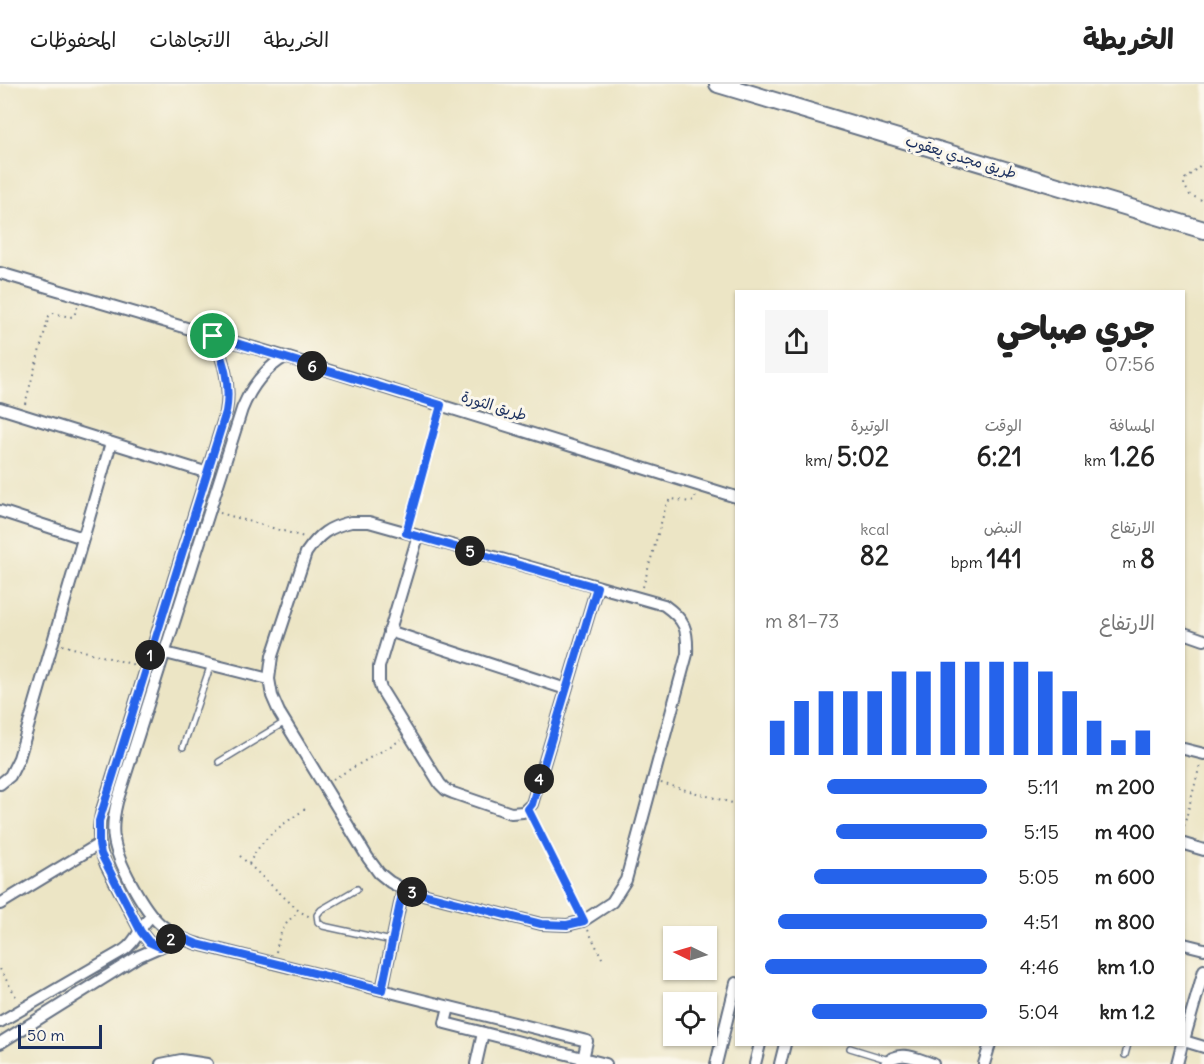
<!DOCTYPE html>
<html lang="ar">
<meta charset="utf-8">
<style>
:root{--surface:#fff;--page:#f6f6f6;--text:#222;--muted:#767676;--line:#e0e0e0;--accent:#2563eb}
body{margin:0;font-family:Delius,"Playpen Sans Arabic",sans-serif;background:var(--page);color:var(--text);direction:rtl;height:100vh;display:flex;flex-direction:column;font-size:22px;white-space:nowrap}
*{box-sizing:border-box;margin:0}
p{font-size:20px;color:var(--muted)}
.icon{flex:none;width:33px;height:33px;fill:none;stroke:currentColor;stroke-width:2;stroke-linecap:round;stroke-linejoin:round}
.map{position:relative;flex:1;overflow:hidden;direction:ltr}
.sheet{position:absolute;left:735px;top:206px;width:450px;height:756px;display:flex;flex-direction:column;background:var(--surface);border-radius:0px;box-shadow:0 2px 4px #0004;direction:rtl}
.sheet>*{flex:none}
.needle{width:39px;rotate:275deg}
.tools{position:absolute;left:663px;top:842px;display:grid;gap:12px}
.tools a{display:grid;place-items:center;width:54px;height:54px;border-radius:0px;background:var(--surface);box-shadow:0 2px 4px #0004;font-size:30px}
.scale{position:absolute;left:18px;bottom:15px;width:84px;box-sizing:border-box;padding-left:6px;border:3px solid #1b2f5e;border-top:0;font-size:16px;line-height:21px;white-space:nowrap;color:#1b2f5e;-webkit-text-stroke:4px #fbf7ec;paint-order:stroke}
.pin{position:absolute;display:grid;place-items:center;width:51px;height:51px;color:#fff;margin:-26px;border:3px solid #fff;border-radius:50%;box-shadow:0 2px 6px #0007}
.km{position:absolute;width:30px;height:30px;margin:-15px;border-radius:50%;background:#222;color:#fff;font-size:16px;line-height:30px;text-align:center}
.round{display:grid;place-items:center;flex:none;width:63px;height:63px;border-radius:0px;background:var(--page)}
.headline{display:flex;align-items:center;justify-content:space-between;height:102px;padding:0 30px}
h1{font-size:33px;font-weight:800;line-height:45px}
.metrics{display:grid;grid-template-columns:repeat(3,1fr);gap:9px;height:102px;padding:6px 30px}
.metrics div{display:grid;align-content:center}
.metrics b{font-size:26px;font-weight:800}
.metrics small{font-size:16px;font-weight:400}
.metrics p{font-size:16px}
.chart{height:168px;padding:12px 30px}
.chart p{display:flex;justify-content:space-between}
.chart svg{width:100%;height:108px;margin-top:6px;stroke:var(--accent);stroke-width:6}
ul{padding:0 30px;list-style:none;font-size:20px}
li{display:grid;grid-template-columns:96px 72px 1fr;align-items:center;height:45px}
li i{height:15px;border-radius:8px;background:var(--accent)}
header{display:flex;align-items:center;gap:36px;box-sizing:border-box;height:84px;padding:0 30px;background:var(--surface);border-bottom:2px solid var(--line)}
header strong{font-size:28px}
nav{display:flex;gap:33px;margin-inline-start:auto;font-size:21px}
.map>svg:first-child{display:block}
</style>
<header>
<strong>الخريطة</strong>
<nav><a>الخريطة</a><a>الاتجاهات</a><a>المحفوظات</a></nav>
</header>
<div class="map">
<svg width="1204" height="980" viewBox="0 0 1204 980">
<rect width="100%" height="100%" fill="#fbf7ec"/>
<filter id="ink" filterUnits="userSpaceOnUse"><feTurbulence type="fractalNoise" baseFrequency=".0167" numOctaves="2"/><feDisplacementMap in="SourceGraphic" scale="12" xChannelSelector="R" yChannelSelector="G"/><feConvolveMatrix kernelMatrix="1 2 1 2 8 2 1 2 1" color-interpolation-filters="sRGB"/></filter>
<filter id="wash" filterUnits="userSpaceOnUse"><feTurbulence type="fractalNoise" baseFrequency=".008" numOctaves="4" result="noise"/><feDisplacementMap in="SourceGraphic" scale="24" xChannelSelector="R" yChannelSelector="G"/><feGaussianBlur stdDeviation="1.35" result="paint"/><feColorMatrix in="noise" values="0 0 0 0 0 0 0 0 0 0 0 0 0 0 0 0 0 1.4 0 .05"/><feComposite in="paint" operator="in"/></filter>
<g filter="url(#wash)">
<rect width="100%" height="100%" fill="#ece5c5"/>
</g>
<g filter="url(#ink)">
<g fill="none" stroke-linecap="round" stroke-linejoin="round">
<g stroke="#646f82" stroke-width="8">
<g id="lane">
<polyline points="183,663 211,580"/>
<polyline points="219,678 285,638"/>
<polyline points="357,805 321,826 317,831 318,838 323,842 392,857"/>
<polyline points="850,964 889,976"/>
<polyline points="1125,971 1128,960"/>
</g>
</g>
<g stroke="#646f82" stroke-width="14">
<g id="street">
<polyline points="0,189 285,273 736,413"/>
<path d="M285,273C264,285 251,303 242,325L117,718C114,730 112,742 114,755C117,777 143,825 160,840C174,852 191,859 209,863L587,957L582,980"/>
<polyline points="0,324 208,389"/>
<polyline points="0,427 83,454"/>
<path d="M351,438H369L664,521C685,536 688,545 687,570L626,796L612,818L583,837L567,841L541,840L403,805L390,798L379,789L368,774L279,628L272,612L269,595L272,572L306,469C319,450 329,443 351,438Z"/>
<polyline points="418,452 379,583 379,598 381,605 440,700 446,706 453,709 511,729 523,728 532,720 597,503"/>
<polyline points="389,547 566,605"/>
<polyline points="1184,549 1204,556"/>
<polyline points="165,569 269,595"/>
<polyline points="1184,665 1204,670"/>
<polyline points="0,700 10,692 19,674 111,359"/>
<polyline points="1184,760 1204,766"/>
<polyline points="0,820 99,760"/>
<polyline points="1184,860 1204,865"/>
<path d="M160,863L149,858L141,848L106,781C98,762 97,746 102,726L226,328C231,301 224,277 213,252"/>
<polyline points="382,906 403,805"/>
<polyline points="449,923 445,939 606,980"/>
<path d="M0,938L124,866C139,856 139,841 152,832"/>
<polyline points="1184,956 1204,886"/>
<polyline points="1184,957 1204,963"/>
<polyline points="0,959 139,872 164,861 174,850"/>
<polyline points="161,980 181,976 207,980"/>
<polyline points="476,980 483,949"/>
<polyline points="716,980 736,899"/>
<polyline points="755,980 760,960"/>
<polyline points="780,980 785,960"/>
<path d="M886,980C898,964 918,975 933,980"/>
<polyline points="984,980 990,960"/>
<polyline points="1177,980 1182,960"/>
</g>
</g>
<g stroke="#646f82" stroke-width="20">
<polyline id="secondary" points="718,0 1204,146"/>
</g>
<g stroke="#646f82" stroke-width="2" stroke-dasharray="1.5 4.5" stroke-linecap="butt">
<polyline points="1204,78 1185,95 1184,101 1190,111 1204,117"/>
<polyline points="25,320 49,232 53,229 70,233 74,232 78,221"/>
<polyline points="220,429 304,453"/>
<polyline points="409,437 438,330"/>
<polyline points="643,503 667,418 672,415 690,418 694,417 696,411"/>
<polyline points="62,561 135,581"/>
<polyline points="333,695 401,656"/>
<polyline points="661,699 736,720"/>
<polyline points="532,733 578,827"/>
<polyline points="1184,742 1200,681"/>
<polyline points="240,772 299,827 310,833"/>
<path d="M249,780C262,752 284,740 308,723"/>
<polyline points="588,846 604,878"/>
<path d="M276,868C279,850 284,838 299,828"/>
<polyline points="0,885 18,916"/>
</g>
<use href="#lane" stroke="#fff" stroke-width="5"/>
<use href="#street" stroke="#fff" stroke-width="10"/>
<use href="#secondary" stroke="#fff" stroke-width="16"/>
</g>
</g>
<g fill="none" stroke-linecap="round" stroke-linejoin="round" filter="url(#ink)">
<g stroke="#fff" stroke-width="12">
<path id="route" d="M213,252L441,321L406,449L597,503L532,720L528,725L584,837L567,841L541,840L403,805L382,906L197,860L174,850L168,858L160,863L149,858L141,848L101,770L99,760V737L226,328C231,301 224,277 213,252Z"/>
</g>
<use href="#route" stroke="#2563eb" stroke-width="8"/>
</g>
<g text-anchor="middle" stroke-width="6" stroke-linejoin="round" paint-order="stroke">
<g font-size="15" fill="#1b2f5e" stroke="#fbf7ec">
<text transform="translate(961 73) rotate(17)" y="5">طريق مجدي يعقوب</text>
<text transform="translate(494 322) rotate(17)" y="5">طريق الثورة</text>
</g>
</g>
</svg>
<div class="tools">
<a><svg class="needle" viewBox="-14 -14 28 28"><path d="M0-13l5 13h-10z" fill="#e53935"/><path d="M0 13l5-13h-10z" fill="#767676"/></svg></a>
<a><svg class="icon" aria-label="locate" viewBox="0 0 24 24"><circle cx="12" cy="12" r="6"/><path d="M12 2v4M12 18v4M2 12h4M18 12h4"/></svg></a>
</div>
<div class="scale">50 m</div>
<div class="pin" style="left:213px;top:252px;background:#1e9e55"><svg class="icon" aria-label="arrive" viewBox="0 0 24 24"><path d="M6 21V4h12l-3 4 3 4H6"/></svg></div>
<b class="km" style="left:150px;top:571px">1</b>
<b class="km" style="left:171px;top:855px">2</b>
<b class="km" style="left:412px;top:808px">3</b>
<b class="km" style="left:539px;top:695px">4</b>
<b class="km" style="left:470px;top:467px">5</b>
<b class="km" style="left:312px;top:282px">6</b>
<section class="sheet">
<div class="headline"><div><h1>جري صباحي</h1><p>07:56</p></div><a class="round"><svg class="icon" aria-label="share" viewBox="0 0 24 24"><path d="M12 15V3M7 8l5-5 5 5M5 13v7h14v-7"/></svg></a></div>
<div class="metrics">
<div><p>المسافة</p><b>1.26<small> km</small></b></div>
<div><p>الوقت</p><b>6:21</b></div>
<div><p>الوتيرة</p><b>5:02<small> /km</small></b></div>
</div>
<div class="metrics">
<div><p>الارتفاع</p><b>8<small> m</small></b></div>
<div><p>النبض</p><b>141<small> bpm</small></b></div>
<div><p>kcal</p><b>82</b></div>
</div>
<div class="chart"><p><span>الارتفاع</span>73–81 m</p>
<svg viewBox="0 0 160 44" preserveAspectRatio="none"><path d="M5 44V30M15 44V22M25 44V18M35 44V18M45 44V18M55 44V10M65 44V10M75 44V6M85 44V6M95 44V6M105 44V6M115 44V10M125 44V18M135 44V30M145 44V38M155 44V34"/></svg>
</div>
<ul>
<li><b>200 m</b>5:11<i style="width:72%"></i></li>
<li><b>400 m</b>5:15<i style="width:68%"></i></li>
<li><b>600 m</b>5:05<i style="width:78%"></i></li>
<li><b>800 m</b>4:51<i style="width:94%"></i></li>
<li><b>1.0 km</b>4:46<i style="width:100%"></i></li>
<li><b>1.2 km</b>5:04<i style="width:79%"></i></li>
</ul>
</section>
</div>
